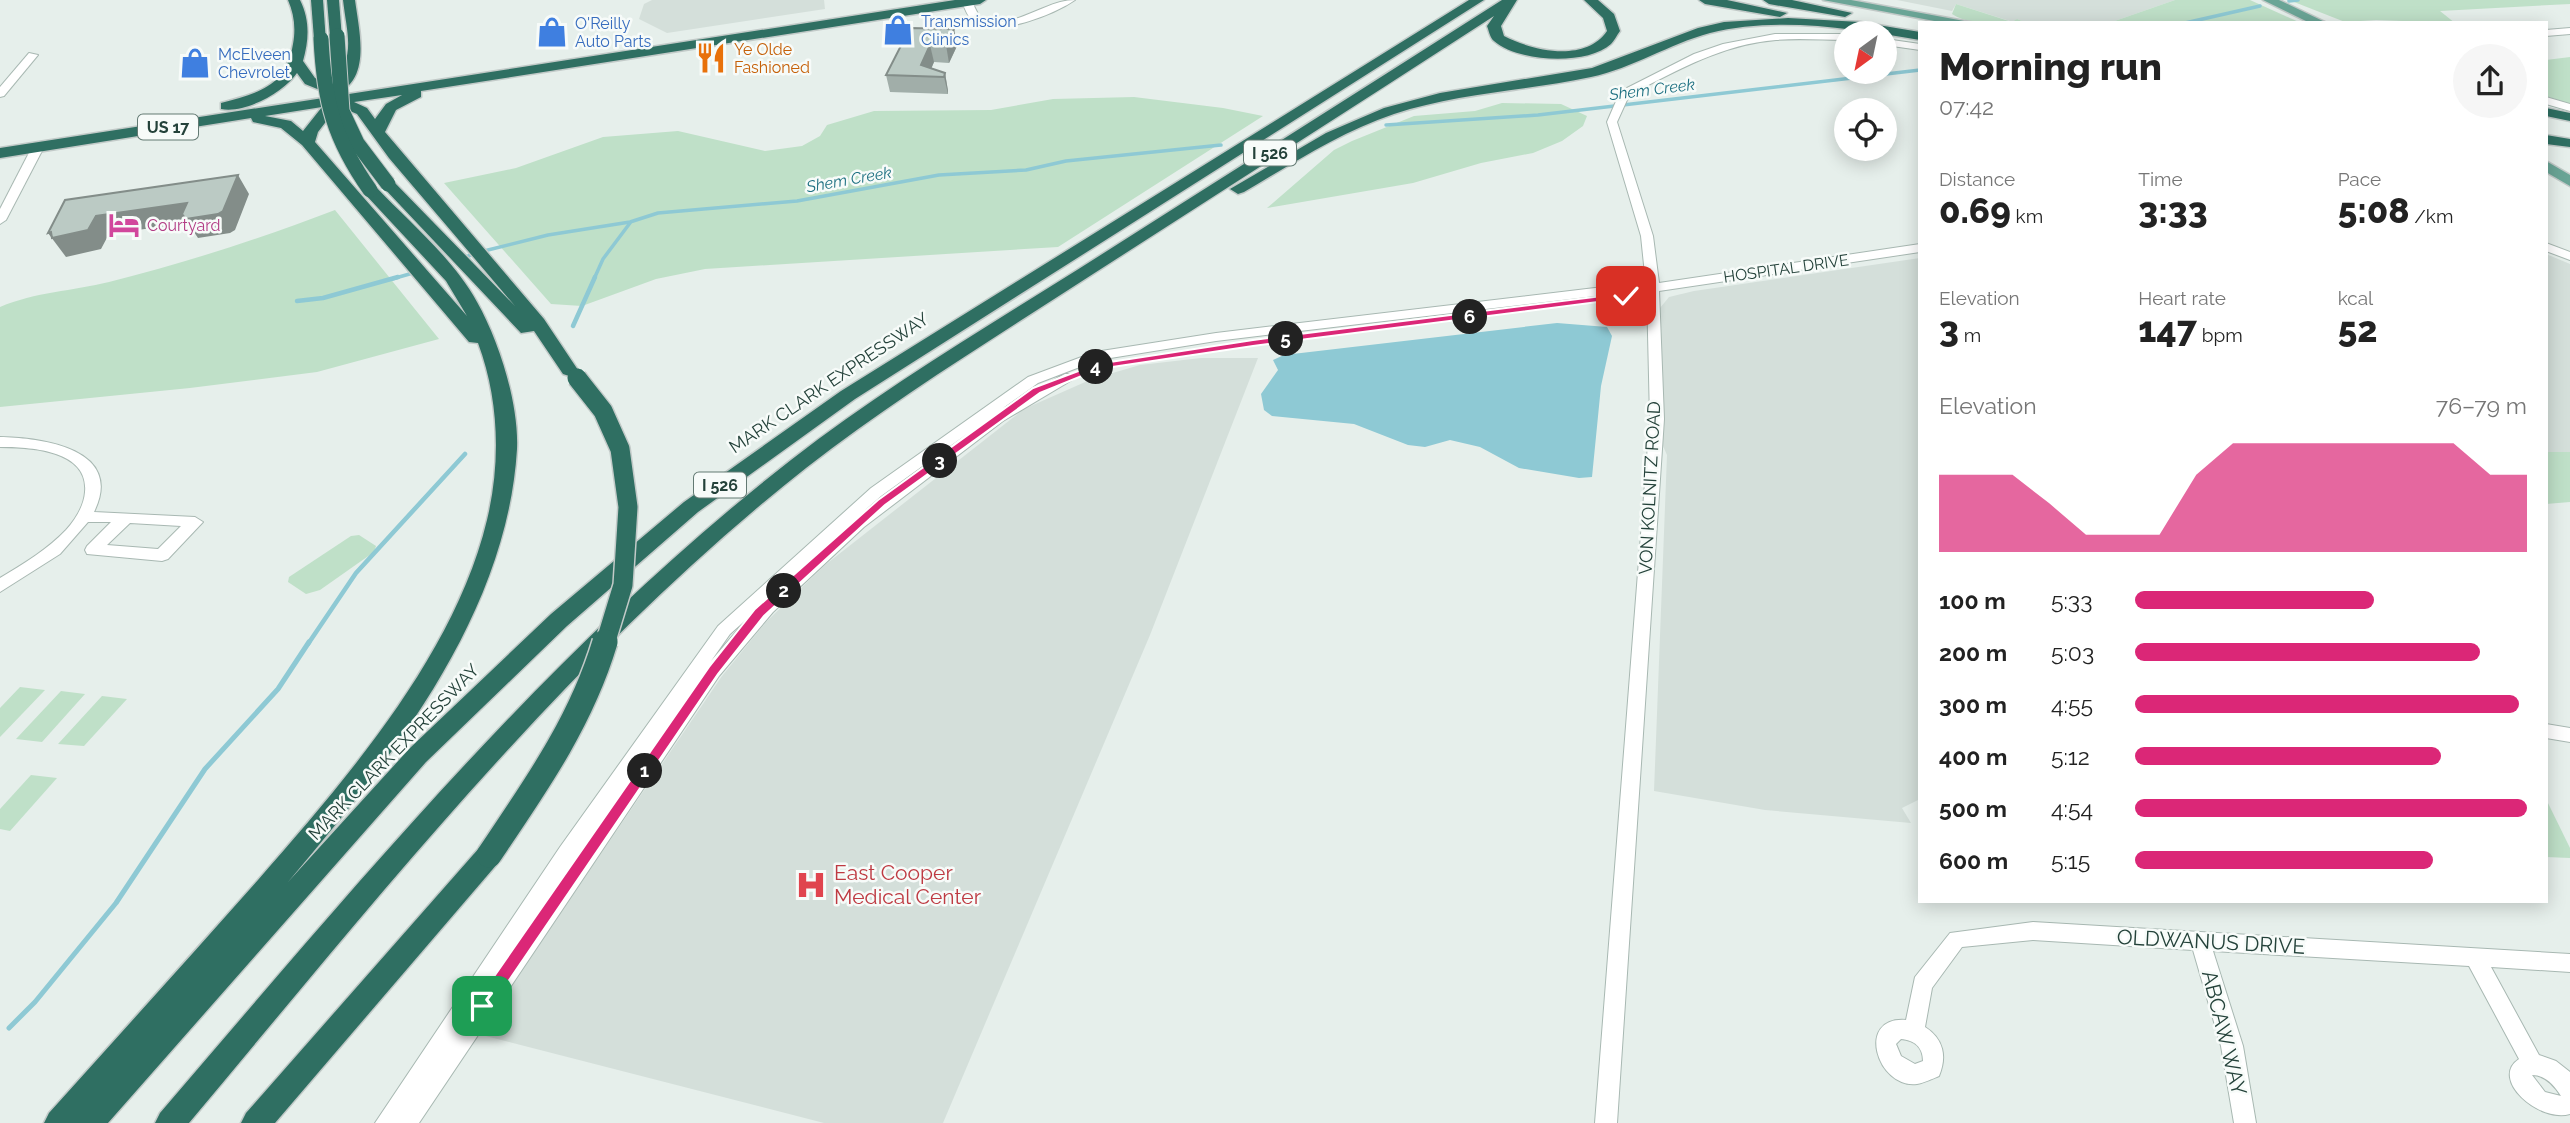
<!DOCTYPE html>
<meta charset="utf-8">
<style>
:root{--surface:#fff;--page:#f6f6f6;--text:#222;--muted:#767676;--accent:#db2777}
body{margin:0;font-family:Raleway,sans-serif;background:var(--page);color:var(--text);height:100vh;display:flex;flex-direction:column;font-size:26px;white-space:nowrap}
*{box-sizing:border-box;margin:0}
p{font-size:23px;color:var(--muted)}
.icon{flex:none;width:38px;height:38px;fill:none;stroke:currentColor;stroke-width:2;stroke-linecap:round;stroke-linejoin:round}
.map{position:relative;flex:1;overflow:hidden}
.drawer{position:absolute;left:1918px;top:21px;width:630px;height:882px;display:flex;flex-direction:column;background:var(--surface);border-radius:0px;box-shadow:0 4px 18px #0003}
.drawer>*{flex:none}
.needle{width:46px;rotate:213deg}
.fabs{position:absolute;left:1834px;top:21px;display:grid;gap:14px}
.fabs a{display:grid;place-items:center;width:63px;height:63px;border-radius:50%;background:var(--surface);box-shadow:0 4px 18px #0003;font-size:35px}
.pin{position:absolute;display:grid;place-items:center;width:60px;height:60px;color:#fff;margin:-30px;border-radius:14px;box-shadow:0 4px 10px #0006}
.km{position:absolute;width:35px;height:35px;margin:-18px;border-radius:50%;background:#222;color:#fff;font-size:19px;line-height:35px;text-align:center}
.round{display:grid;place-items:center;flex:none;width:74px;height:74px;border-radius:37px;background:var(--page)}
.headline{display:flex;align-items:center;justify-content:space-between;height:119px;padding:0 21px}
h1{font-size:38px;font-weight:800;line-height:52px}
.metrics{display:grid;grid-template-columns:repeat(3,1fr);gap:10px;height:119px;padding:7px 21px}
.metrics div{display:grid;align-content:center}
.metrics b{font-size:35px;font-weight:800}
.metrics small{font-size:19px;font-weight:400}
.metrics p{font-size:19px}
.chart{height:196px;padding:14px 21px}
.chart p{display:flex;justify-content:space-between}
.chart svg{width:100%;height:126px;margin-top:7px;fill:var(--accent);opacity:.7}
ul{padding:0 21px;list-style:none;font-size:23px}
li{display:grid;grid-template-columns:112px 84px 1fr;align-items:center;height:52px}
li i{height:18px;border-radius:9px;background:var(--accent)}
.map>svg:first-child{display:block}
</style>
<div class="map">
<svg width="2570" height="1123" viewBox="0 0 2570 1123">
<rect width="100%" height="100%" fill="#e6efeb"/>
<g fill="#d4dfda">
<polygon points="652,0 824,0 825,9 667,33 639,19 644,4"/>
<polygon points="1897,0 2175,0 2109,23 2027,23 2017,19 2013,22 1956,4 1952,11"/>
<polygon points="2546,254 2570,264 2570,452 2552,454 2546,452"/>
<polygon points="1920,258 1920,799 1902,808 1911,823 1765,810 1654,791 1667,455 1663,446 1660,308 1669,297 1694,291"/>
<polygon points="1201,358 1258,358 1150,635 943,1123 824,1123 478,1034 722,676 766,622 825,565 1024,409 1092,379 1140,365"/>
</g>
<g fill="#bfe0c8">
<polygon points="2175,0 2250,0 2301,23 2109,23"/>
<polygon points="2289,0 2570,0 2570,4 2440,11 2455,23 2376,20 2345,22"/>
<path d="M1956,4L2012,22L2017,19L2027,23C2004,23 1972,27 1952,14Z"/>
<polygon points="2570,57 2570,104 2546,96 2546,60"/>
<polygon points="1134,97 1223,108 1263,116 1058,247 705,269 656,279 582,306 551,304 444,183 516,168 603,137 678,131 765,151 802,146 820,136 827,125 874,111 991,110 1053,99"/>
<polygon points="1502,103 1561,104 1587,116 1583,126 1562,141 1533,153 1481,163 1413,183 1267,208 1334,150 1352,141 1414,116 1475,111"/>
<path d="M335,210L439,339L317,372L190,388L0,407V307C35,292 73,291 109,282C185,263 262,238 335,210Z"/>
<polygon points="2546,452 2570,452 2570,502 2546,504"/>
<polygon points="359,535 376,546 374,552 320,590 306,594 288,582 289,577 351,536"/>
<polygon points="20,687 45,690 0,737 0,708"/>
<polygon points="61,691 85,694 42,742 16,739"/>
<polygon points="102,696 127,699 84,746 58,744"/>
<polygon points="31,775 57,778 10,831 0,829 0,809"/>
<polygon points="2546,799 2570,848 2570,858 2546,857"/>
</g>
<polygon fill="#8ec9d4" points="1557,323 1607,327 1612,336 1601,386 1592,477 1579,478 1519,468 1480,447 1450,440 1425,447 1408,445 1354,424 1272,416 1264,410 1261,394 1278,370 1273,360 1284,355"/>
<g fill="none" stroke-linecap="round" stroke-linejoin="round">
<g stroke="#8ec9d4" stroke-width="3.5">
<polyline points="2289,1 2298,0"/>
<polyline points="2185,23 2260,6"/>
<polyline points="1386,125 1538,115 1920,70"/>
<polyline points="484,251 548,235 630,222 658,213 797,201 939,175 1026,170 1066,161 1221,145"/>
<polyline points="463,258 471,255"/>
<polyline points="392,279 413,273"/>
<polyline points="594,279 603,259 630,223"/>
</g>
<g stroke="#8ec9d4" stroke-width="4.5">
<polyline points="297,301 323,298 398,277"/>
<polyline points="573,326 595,277"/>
<polyline points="308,644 356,573 465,454"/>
</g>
<polyline stroke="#8ec9d4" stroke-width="5" points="9,1028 35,1002 116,903 205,769 278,689 309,642"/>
<g stroke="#a8b8b2" stroke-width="2">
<g id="minor">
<path d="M961,0H971L980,18C1012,33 1043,0 1075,0C1055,14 998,37 975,23C968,19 965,8 961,0Z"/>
<polygon points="2570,28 2570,34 2546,36 2546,30"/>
<path d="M1775,34H1846V40C1823,40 1799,38 1776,40C1724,44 1680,69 1635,92L1627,100L1617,122L1653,236L1659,283L1920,244V252L1659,291L1664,419L1617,1123H1595L1650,419L1647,292L1620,293L1216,341L1098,360L1038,383L1003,408L1065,374H1075L1077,377L1003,421L864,527L773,612L719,676L419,1123H375L560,847L718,626L871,488L1028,377L1095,352L1216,333L1620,285L1646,284L1641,236L1607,122L1617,99L1627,88L1694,54L1723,44ZM968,433L865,510L881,496ZM749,617L711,661L730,634Z"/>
<polygon points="1885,39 1920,44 1920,50 1885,45"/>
<polygon points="29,53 38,55 4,96 0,97 0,87"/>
<polygon points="2546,97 2570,104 2570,111 2546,104"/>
<polygon points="38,144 44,147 6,220 0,224 0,209 32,147"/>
<polygon points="2546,243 2570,252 2570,260 2546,251"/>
<path d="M0,437C43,438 125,449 94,512L195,517L203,522L168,559L162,561L87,554L85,550L87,546L111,522H88L60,554L0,592V578C23,564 47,550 66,530C75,520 84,506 85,492C89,450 30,447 0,447ZM130,523L181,526L158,549L107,545Z"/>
<polygon points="2546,724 2570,728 2570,742 2546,738"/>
<path d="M2033,922L2570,954V972L2491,967L2539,1055L2556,1061L2570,1072V1114C2539,1123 2489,1079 2519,1059L2469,966L2213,951L2243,1046L2256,1123H2234L2221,1046L2193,950L2033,940L1962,947L1932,988L1925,1027C1944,1039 1947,1057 1939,1076C1932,1079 1924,1083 1917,1084C1877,1089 1855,1016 1906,1020L1915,977L1950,933ZM1901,1039C1914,1040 1923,1047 1923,1061L1915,1064L1901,1056L1896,1044ZM2532,1075C2545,1075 2554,1085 2561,1096L2545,1092Z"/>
</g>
</g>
<g stroke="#c2cac8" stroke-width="3">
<g id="major">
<polygon points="1823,0 1851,0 1975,23 1945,23"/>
<polygon points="2263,0 2279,0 2327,23 2310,23"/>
<polygon points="2546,161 2570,175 2570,186 2546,172"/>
</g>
</g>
<g stroke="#c2cac8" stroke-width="3">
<g id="highway">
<path d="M288,0H300C310,20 309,40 303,61L315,78L330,85C357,58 347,35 343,0H355C359,31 373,83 332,95L305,84L297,73C284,92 245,114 221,109V103C258,93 286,87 293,44C296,28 294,14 288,0Z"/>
<polygon points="311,0 323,0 326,42 314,39"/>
<polygon points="327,0 339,0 342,39 330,36"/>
<path d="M955,0H986L980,4L421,91V97L396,110L385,132L544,319L578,370L569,376L563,374L534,331L521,333L383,187V181H393L515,306L389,158L357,114L338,106L318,132L315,142L467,316L446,281L364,193V187H376C410,223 453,258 477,302C499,341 519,404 517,449C507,615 391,760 288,882L410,748L551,614L684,502L841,391L1469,0H1484L855,399L698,512L567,626L426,762L108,1123H44L49,1113C119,1035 189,958 258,880C347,778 455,654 487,520C501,462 499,399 478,343L469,342L302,145L281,128L253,122L251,118L0,158V148ZM402,95L386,104L375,119L367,108L354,102ZM322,107L303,131L291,121L265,116Z"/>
<path d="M1502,0H1517L1501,26L1504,36C1533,51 1585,63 1607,31L1603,18L1584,0H1598L1614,14L1620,31C1617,35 1614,41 1611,44C1587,66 1517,62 1494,41C1490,38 1489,31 1487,26L1494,16C1361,102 1227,188 1093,274C996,337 897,397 806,468C570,654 381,894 189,1123H155L160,1113C357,884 551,647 791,460C881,390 980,331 1077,270C1219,180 1361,90 1502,0Z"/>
<polygon points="1699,0 1727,0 1787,13 1780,17 1705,4"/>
<polygon points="1763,0 1792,0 1852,13 1845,17 1769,4"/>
<path d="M1788,18L1860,22L1920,32V40C1853,29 1778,16 1710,33C1669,44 1633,68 1591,77C1526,91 1457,93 1394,114C1340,132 1292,164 1244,192L1238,194L1230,189L1326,133L1384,108L1440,93L1592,68L1698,28L1724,22Z"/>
<polygon points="2546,108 2570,113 2570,121 2546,116"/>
<polygon points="2546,135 2570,139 2570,147 2546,144"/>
<polygon points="489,844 498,847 502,855 498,863 275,1123 241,1123 246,1113 480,847"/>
</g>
</g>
<use href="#minor" fill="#fff" fill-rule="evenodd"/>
<use href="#major" fill="#6aa596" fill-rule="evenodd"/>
<use href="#highway" fill="#2f6f62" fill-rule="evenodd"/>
<g stroke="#c2cac8" stroke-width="17" stroke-linecap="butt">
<g id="highway-bridge-far2">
<polyline points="337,36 342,111 357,143 388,184"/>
<path d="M321,39C324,101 334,139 370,190"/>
</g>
</g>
<g stroke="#c2cac8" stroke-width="22" stroke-linecap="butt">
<polyline id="highway-bridge-far1" points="577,378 603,411 620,449 628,507 623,585 605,644"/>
</g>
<g stroke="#c2cac8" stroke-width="28" stroke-linecap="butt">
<path id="highway-bridge" d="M489,855C535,787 581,722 605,642"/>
</g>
<use href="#highway-bridge-far2" stroke="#2f6f62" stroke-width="15"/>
<use href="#highway-bridge-far1" stroke="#2f6f62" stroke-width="19"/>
<use href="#highway-bridge" stroke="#2f6f62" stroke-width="25"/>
</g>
<polygon fill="#a1aea9" points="954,29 957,46 949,63 934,62 931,69 945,73 948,91 948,94 890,92 886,75"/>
<g fill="#838d89">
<polygon points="954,29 957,46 949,63 946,45"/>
<polygon points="930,45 934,62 928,76 921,65"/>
<polygon points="945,73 948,91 948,94 944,77"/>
<polygon points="238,175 249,194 235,230 230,233 198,238 182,214 188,223 109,234 101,249 66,257 48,233 96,216"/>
</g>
<g fill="#bbcac4" stroke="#838d89" stroke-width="2">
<polygon points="910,28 954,29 946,45 930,45 921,65 945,73 944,77 886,75"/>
<polygon points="238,175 223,211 218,214 186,219 182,214 187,203 96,216 88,230 52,238 51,232 48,233 65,200"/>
</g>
<polygon fill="#db2777" stroke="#fff" stroke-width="2" points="1626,293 1629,298 1253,346 1099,369 1040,393 885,505 764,616 718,674 488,1011 477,1011 477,1001 709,667 755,609 878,500 1033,388 1097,364 1253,340"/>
<defs>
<g id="shop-bare" transform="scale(2.415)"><path d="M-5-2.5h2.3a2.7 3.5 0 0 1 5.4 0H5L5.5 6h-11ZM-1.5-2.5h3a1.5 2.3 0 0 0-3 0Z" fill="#3f7fe0" stroke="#f7fbf9" stroke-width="2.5" paint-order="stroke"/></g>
<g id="restaurant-bare" transform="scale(2.415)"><path d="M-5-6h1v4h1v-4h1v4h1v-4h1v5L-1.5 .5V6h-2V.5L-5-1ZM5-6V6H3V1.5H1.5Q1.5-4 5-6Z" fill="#e8710a" stroke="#f7fbf9" stroke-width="2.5" paint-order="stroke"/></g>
<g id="hotel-bare" transform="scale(2.415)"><path d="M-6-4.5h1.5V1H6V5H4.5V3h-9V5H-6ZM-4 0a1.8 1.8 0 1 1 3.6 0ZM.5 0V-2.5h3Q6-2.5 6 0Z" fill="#d1479c" stroke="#f7fbf9" stroke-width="2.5" paint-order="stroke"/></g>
<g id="hospital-bare" transform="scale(2.415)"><path d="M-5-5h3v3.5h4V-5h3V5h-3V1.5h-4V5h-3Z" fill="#e0444e" stroke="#f7fbf9" stroke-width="2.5" paint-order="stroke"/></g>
</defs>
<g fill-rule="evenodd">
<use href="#shop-bare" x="898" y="30"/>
<use href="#shop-bare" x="552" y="32"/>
<use href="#restaurant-bare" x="711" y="58"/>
<use href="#shop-bare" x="195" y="63"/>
<use href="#hotel-bare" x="124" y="225"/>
<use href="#hospital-bare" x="811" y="885"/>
</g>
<g text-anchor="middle" stroke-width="5" stroke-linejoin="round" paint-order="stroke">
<g font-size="16" fill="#366cbe" stroke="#f7fbf9" text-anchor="start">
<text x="921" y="27">Transmission<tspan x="921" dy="18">Clinics</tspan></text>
<text x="575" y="29">O'Reilly<tspan x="575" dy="18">Auto Parts</tspan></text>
<text x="218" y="60">McElveen<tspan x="218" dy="18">Chevrolet</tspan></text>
</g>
<g font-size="16" fill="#c56008" stroke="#f7fbf9" text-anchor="start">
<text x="734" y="55">Ye Olde<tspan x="734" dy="18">Fashioned</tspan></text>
</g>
<g font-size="16" font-style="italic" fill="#1c6f80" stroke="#f7fbf9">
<text transform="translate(1652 89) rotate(-7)" y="6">Shem Creek</text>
<text transform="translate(849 179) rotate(-10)" y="6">Shem Creek</text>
</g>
<g fill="#f7fbf9" stroke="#637a73" stroke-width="2">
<rect x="138" y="114.5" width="60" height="25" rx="5"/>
<rect x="1244" y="140.5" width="52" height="25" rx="5"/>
<rect x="694" y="472.5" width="52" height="25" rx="5"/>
</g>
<g font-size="16" font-weight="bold" fill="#24423a">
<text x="168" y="133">US 17</text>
<text x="1270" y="159">I 526</text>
<text x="720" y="491">I 526</text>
</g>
<g font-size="16" fill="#b23c85" stroke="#f7fbf9" text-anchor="start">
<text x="147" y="231">Courtyard</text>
</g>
<g font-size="16" fill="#24423a" stroke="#f7fbf9">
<text transform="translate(1786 268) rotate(-8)" y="6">HOSPITAL DRIVE</text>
</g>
<g font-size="18" fill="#24423a" stroke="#f7fbf9">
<text transform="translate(829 383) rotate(-34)" y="6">MARK CLARK EXPRESSWAY</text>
<text transform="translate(1650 488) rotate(-87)" y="6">VON KOLNITZ ROAD</text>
<text transform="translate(394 752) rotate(-46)" y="6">MARK CLARK EXPRESSWAY</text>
</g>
<g font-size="21" fill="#be3a42" stroke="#f7fbf9" text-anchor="start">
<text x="834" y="880">East Cooper<tspan x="834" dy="24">Medical Center</tspan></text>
</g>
<g font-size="21" fill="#24423a" stroke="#f7fbf9">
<text transform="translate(2211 942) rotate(3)" y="7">OLDWANUS DRIVE</text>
<text transform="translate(2224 1033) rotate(76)" y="7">ABCAW WAY</text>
</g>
</g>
</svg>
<div class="fabs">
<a><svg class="needle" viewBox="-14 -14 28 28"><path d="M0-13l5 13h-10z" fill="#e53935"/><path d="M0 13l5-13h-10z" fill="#767676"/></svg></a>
<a><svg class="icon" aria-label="locate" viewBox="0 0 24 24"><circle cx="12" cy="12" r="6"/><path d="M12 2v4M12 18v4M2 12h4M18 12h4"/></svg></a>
</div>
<div class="pin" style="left:482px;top:1006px;background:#1e9e55"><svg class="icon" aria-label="arrive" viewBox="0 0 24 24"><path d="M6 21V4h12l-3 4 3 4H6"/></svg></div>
<div class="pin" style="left:1626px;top:296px;background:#d93025"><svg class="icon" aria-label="check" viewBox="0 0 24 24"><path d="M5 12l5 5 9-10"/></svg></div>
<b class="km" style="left:645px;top:771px">1</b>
<b class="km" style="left:784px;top:591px">2</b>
<b class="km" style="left:940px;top:461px">3</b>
<b class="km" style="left:1096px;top:367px">4</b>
<b class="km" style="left:1286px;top:339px">5</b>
<b class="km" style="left:1470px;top:317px">6</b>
<section class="drawer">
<div class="headline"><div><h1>Morning run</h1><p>07:42</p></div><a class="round"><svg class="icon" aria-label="share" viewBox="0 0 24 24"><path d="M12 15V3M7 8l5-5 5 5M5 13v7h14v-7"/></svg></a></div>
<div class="metrics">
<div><p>Distance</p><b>0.69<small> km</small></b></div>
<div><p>Time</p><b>3:33</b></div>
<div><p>Pace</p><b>5:08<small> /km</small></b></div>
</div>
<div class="metrics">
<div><p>Elevation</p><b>3<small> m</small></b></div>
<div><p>Heart rate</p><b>147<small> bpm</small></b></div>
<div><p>kcal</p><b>52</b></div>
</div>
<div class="chart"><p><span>Elevation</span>76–79 m</p>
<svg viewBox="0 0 160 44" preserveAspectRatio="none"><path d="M0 44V17L10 17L20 17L30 27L40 38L50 38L60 38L70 17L80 6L90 6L100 6L110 6L120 6L130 6L140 6L150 17L160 17V44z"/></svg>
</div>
<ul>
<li><b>100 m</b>5:33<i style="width:61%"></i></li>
<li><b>200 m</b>5:03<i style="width:88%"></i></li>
<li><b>300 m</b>4:55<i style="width:98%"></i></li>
<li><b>400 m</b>5:12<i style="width:78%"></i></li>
<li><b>500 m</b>4:54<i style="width:100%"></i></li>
<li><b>600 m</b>5:15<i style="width:76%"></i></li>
</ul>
</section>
</div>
